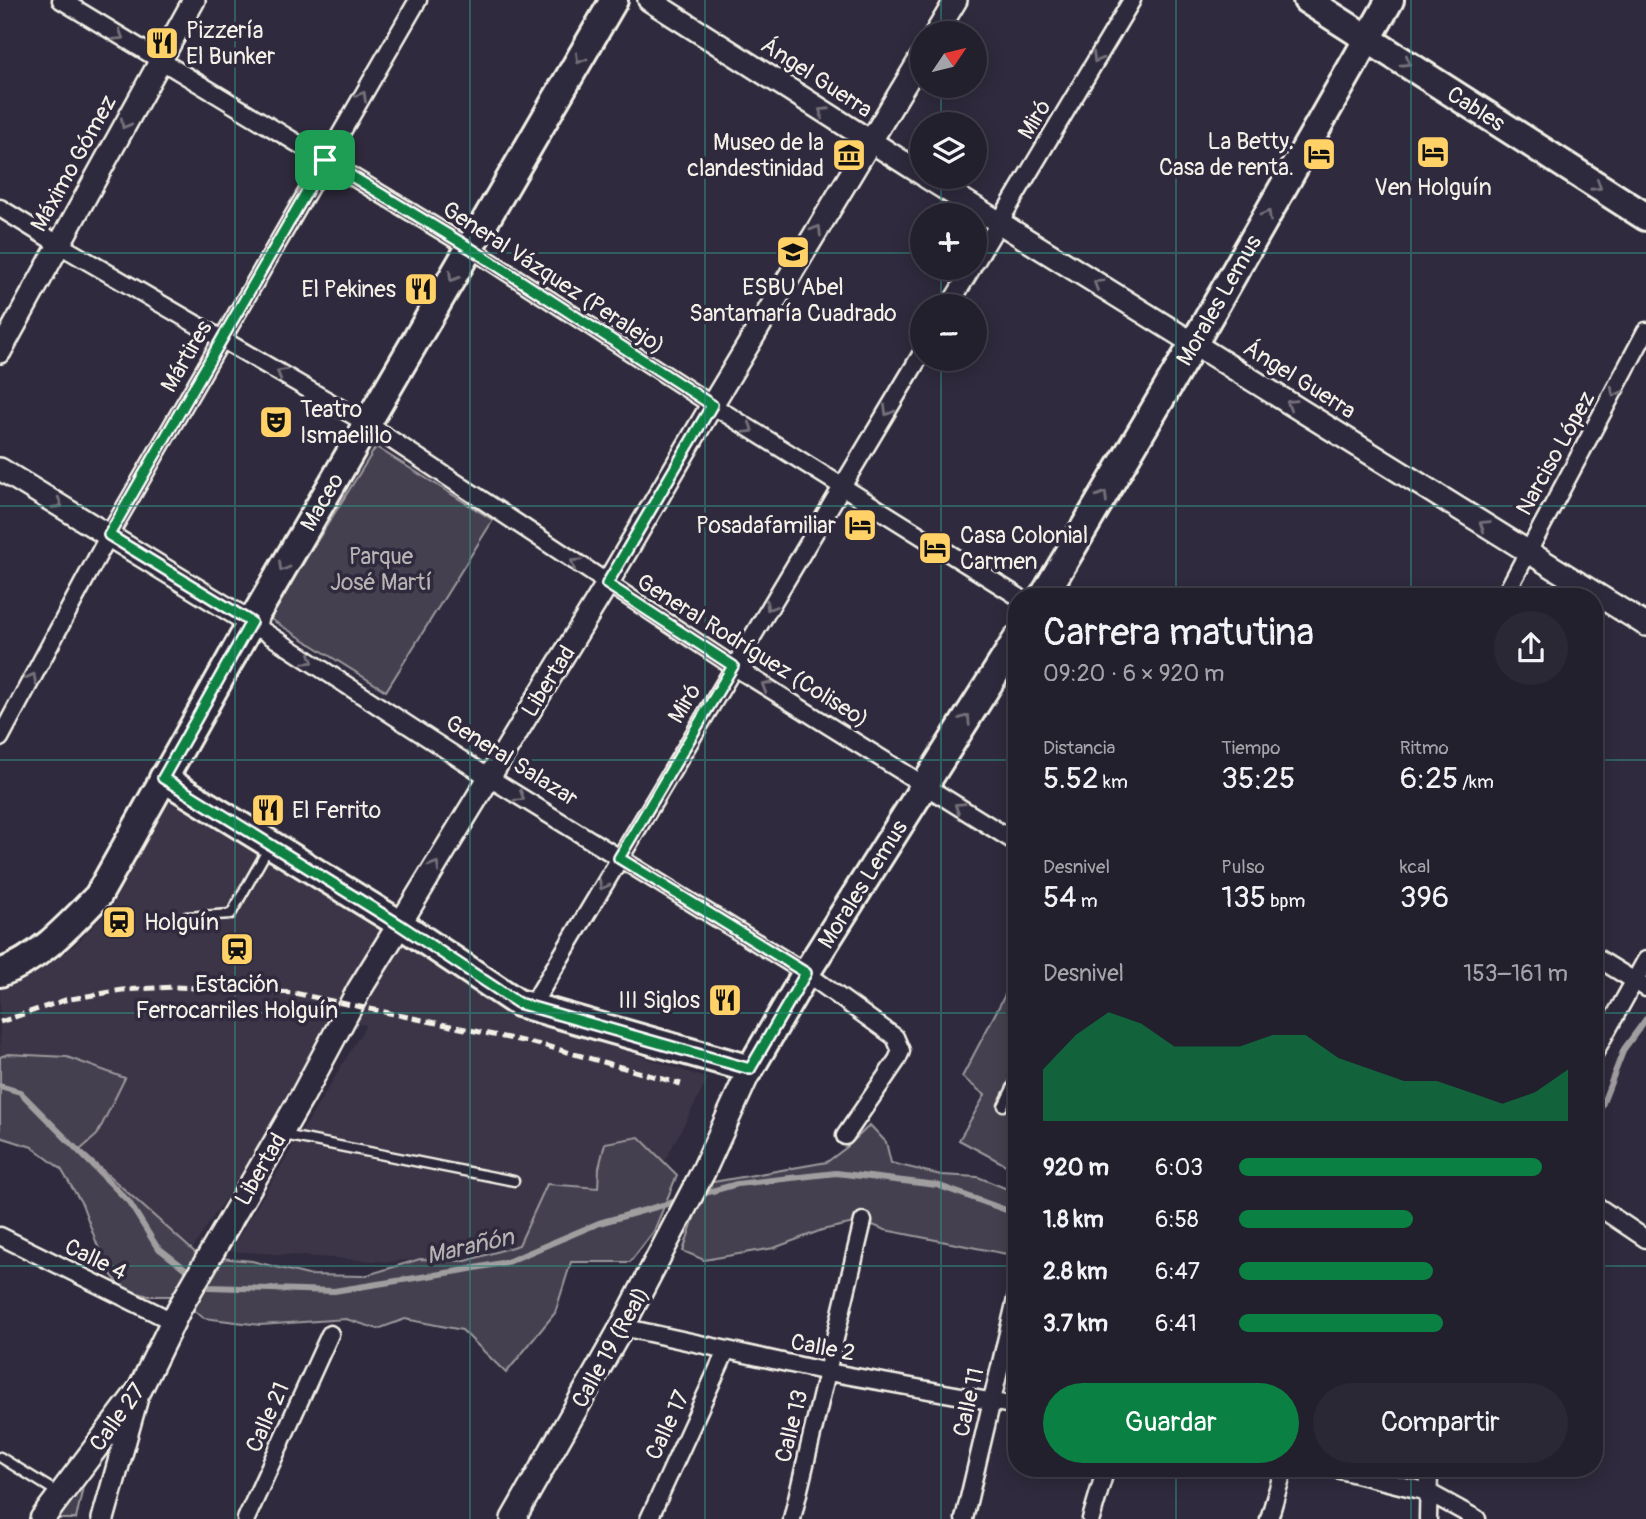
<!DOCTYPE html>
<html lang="es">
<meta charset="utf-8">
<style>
:root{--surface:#23202e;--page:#2b2836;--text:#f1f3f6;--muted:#a3a3aa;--line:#403e4a;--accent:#0b8043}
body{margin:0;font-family:Pangolin,sans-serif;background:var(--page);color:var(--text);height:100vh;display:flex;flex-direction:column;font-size:26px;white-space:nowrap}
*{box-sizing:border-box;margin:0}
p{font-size:23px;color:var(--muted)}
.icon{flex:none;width:38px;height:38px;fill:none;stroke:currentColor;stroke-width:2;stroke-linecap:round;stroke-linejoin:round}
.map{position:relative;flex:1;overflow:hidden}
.panel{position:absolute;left:1008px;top:588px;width:595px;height:889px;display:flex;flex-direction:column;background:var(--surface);border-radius:28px;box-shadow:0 4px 18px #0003,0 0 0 2px var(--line)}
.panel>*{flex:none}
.needle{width:46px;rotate:55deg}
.controls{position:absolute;left:910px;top:21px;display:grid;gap:14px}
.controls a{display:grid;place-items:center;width:77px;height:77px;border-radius:50%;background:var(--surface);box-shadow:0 4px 18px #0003,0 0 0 2px var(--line);font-size:35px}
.pin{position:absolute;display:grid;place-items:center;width:60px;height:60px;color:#fff;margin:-30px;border-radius:14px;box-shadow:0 4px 10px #0006}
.round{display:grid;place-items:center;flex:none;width:74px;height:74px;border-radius:37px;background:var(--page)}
.head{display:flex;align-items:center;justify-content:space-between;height:119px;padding:0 35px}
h1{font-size:38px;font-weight:600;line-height:52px}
.stats{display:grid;grid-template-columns:repeat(3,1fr);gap:10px;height:119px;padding:7px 35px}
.stats div{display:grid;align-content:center}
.stats b{font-size:30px;font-weight:600}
.stats small{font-size:19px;font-weight:400}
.stats p{font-size:19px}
.chart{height:196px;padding:14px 35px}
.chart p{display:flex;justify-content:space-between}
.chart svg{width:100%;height:126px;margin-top:7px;fill:var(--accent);opacity:.7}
.cta{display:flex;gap:14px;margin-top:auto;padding:14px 35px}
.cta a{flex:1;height:80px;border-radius:42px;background:var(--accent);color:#fff;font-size:28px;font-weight:600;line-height:80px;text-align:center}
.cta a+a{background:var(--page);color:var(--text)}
ul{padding:0 35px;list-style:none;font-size:23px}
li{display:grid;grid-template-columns:112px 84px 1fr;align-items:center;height:52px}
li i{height:18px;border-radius:9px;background:var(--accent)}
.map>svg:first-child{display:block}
</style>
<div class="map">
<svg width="1646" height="1519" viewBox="0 0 1646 1519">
<rect width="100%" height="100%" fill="#2f2a3d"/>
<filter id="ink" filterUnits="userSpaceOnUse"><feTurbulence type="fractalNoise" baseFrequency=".0143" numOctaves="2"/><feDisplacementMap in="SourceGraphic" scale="14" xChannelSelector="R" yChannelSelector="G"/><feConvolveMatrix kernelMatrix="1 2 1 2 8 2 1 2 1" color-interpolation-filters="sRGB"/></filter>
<g filter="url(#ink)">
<polygon fill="#3b3647" points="169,800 518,1014 708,1079 658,1174 519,1245 493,1250 389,1262 230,1251 366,1025 332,1019 284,1107 193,1248 138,1203 0,1072 0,988 28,978 76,944 112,906"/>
<g fill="#454050" stroke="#9c989c" stroke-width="2">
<polygon points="376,447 493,520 386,691 269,618"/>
<polygon points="1017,972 1017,1171 959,1140 985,1095 962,1077"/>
<polygon points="8,1054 67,1057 125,1078 97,1135 80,1150 199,1256 252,1261 308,1275 364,1276 420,1259 466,1261 519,1245 547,1184 598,1188 599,1168 605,1143 639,1137 677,1175 654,1231 630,1262 571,1262 555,1313 506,1373 462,1330 405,1319 378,1329 346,1319 260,1325 204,1318 172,1296 149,1296 123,1289 106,1268 82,1204 61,1169 32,1147 0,1137 0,1057"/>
<polygon points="870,1125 886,1142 891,1163 941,1175 978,1177 1017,1193 1017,1256 885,1230 863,1221 822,1230 774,1248 704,1260 683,1251 697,1209 708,1183 827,1162 847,1147"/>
<polygon points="86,1473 76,1519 59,1519"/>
</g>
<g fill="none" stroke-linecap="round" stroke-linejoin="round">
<g stroke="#a19ea0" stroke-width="6">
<polyline points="0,1086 20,1092 129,1202 157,1247 209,1287 334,1291 459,1271 507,1262 599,1223 681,1200"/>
<polyline points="1594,1126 1624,1049 1646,1019"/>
<polyline points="698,1195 737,1184 836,1173 937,1185 1017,1214"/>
</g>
<g stroke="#f4f1e8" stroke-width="13">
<g id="service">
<polyline points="186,917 231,914 269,847"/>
<polyline points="1003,1106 1017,1078"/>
<polyline points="284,1135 514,1181"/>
<polyline points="0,1457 60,1494"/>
</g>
</g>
<g stroke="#f4f1e8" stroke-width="21">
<g id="minor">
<polyline points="61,0 470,248 712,405 1019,597"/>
<polyline points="0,208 58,244 366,423 733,666 1017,843"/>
<polyline points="975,263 1132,0"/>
<polyline points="949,306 972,268"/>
<polyline points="1504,597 1646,331"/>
<polyline points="251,623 488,777 806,973 895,1037 901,1051 897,1060 845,1136"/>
<polyline points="0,738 109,535 418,0"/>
<polyline points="1594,956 1646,988"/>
<polyline points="531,1007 922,353"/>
<polyline points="1594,1054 1646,960"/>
<polyline points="1594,1204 1646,1239"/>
<polyline points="0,1236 172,1321"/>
<polyline points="622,1327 828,1372 1017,1406"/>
<polyline points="1332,1468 1428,1492 1477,1519"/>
<polyline points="246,1519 330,1334"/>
<polyline points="649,1519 726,1351"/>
<polyline points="792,1519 863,1221"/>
<polyline points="964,1519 1017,1295"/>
<polyline points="1091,1519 1106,1468"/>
<polyline points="1269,1519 1284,1468"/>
<polyline points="1428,1519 1429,1468"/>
</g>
</g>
<g stroke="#f4f1e8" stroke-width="26">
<g id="tertiary">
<polyline points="649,0 922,174"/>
<polyline points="936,33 956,0"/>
<polyline points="926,177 1646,625"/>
<polyline points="0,352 194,0"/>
<polyline points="0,469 251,623"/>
<polyline points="400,924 607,584 712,405 922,56"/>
<polyline points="103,1519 138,1394"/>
</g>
</g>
<g stroke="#f4f1e8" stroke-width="28">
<g id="secondary">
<polyline points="42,1519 140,1389 179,1309 303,1095 359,990 400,924"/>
<polyline points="513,1519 622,1327 703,1172 750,1069"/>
</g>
</g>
<g stroke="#f4f1e8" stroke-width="32">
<g id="primary">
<path id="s1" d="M1307,0L1646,217"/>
<path id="s2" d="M1043,597L1194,343L1390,0"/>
<path id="s3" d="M163,778L400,924L518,1003L750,1069L806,973L1017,639"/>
<path id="s4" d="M0,973C39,959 69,926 98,896L251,623L614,0"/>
</g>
</g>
<use href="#service" stroke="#2f2a3d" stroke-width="8"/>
<use href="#minor" stroke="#2f2a3d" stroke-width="16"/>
<use href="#tertiary" stroke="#2f2a3d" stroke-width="21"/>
<use href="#secondary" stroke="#2f2a3d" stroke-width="23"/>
<use href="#primary" stroke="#2f2a3d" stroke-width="26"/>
<polyline stroke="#f4f1e8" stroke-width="5" stroke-dasharray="10 5" stroke-linecap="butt" points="0,1022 65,1000 122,990 173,987 294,993 546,1046 681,1084"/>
</g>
<defs><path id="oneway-chevron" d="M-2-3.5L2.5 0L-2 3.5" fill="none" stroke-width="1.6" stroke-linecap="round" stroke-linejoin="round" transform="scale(1.75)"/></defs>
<g stroke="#747079">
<use href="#oneway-chevron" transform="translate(119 36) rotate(32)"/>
<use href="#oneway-chevron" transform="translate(1097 58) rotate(121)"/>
<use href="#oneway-chevron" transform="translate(580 59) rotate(120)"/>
<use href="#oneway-chevron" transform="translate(1406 62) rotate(33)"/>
<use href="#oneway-chevron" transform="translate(362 96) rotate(-60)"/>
<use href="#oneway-chevron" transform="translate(823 112) rotate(-147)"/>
<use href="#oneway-chevron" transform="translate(125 124) rotate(119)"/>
<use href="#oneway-chevron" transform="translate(1597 186) rotate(33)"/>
<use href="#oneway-chevron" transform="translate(1267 215) rotate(-60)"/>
<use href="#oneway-chevron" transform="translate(817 230) rotate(-59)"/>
<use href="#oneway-chevron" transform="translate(453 277) rotate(121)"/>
<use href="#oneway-chevron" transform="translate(1098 284) rotate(-148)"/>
<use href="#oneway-chevron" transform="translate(281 373) rotate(-150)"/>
<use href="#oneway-chevron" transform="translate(1615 392) rotate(117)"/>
<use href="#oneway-chevron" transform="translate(1291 404) rotate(-148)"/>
<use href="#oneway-chevron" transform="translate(888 411) rotate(120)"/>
<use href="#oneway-chevron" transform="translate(749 429) rotate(32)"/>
<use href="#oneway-chevron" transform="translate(1103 496) rotate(-59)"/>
<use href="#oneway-chevron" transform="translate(58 504) rotate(31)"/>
<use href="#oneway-chevron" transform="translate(1484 525) rotate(-148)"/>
<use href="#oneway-chevron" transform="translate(575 563) rotate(-146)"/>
<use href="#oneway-chevron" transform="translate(283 567) rotate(120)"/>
<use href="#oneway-chevron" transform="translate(770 606) rotate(122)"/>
<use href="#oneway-chevron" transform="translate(309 660) rotate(33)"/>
<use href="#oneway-chevron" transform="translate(32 678) rotate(-62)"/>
<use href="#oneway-chevron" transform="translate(766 686) rotate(-148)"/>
<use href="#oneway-chevron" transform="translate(966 719) rotate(-57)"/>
<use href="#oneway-chevron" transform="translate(520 797) rotate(32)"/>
<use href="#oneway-chevron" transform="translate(959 807) rotate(-148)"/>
<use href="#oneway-chevron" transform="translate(435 866) rotate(-59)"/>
<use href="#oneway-chevron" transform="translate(603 885) rotate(120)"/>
</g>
</g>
<g fill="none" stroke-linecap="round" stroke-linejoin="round" filter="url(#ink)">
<g stroke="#fff" stroke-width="14">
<polygon id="route" points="325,160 470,248 712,405 607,584 733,666 619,858 806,973 750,1069 518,1003 400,925 163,778 251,622 109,535"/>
</g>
<use href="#route" stroke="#0b8043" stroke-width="9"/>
</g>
<path fill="none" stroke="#318880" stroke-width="2" stroke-opacity="0.55" d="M235,0V1519M470,0V1519M705,0V1519M941,0V33M1176,0V597M1411,0V597M941,86V124M941,177V215M0,253H922M975,253H1646M941,268V306M941,359V1519M0,506H1646M0,760H1017M1594,760H1646M0,1013H1017M1594,1013H1646M0,1266H1017M1594,1266H1646M1176,1468V1519M1411,1468V1519"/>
<defs>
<g id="restaurant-square" transform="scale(1.75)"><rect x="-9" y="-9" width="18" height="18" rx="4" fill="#ffd166" stroke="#2f2a3d"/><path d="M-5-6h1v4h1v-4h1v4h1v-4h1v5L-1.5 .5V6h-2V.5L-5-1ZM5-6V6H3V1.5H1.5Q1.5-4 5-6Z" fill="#111"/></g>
<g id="hotel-square" transform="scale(1.75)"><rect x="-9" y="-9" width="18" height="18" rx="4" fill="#ffd166" stroke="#2f2a3d"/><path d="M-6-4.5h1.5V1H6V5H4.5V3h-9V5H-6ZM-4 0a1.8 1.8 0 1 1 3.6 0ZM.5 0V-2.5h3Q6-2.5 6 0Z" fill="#111"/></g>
<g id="museum-square" transform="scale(1.75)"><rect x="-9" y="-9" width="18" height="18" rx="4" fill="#ffd166" stroke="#2f2a3d"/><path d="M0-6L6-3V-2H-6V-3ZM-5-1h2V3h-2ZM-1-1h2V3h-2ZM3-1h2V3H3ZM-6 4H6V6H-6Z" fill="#111"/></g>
<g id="school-square" transform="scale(1.75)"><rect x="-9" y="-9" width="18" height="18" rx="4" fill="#ffd166" stroke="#2f2a3d"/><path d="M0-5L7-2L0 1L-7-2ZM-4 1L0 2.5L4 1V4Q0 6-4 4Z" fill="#111"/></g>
<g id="theatre-square" transform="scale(1.75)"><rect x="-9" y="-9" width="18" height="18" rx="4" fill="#ffd166" stroke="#2f2a3d"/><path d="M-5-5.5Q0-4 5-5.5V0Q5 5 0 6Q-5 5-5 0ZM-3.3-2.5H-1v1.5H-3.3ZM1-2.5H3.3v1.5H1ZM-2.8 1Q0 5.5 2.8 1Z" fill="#111"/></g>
<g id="station-square" transform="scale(1.75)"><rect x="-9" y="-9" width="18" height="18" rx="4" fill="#ffd166" stroke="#2f2a3d"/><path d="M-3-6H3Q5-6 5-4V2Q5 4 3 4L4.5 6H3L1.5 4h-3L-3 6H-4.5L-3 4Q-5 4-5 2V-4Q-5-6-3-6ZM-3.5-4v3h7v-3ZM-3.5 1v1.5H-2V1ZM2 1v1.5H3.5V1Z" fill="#111"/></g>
</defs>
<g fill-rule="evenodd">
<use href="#restaurant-square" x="162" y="43"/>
<use href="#hotel-square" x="1433" y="152"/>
<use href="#hotel-square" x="1319" y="154"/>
<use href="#museum-square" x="849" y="155"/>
<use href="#school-square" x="793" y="252"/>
<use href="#restaurant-square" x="421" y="289"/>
<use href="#theatre-square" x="276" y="422"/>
<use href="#hotel-square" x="860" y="525"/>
<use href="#hotel-square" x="935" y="548"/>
<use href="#restaurant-square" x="268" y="810"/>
<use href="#station-square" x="119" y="922"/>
<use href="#station-square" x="237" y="949"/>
<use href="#restaurant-square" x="725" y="1000"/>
</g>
<g text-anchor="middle" stroke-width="7" stroke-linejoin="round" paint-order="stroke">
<g font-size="23" fill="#f4f1e8" stroke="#2f2a3d" text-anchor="start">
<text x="186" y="38">Pizzería<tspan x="186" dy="26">El Bunker</tspan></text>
<text x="1294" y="149" text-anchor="end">La Betty.<tspan x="1294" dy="26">Casa de renta.</tspan></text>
<text x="824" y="150" text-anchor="end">Museo de la<tspan x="824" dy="26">clandestinidad</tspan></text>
<text x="1433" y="195" text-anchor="middle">Ven Holguín</text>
<text x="793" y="295" text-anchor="middle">ESBU Abel<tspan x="793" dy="26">Santamaría Cuadrado</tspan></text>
<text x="396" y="297" text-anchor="end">El Pekines</text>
<text x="300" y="417">Teatro<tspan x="300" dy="26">Ismaelillo</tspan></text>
<text x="836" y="533" text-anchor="end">Posadafamiliar</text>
<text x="960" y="543">Casa Colonial<tspan x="960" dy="26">Carmen</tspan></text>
<text x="292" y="818">El Ferrito</text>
<text x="144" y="930">Holguín</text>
<text x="237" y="992" text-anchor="middle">Estación<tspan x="237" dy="26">Ferrocarriles Holguín</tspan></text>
<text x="700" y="1008" text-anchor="end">III Siglos</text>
</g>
<g font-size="23" fill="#f4f1e8" stroke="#2f2a3d">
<text transform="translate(817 77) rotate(33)" y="8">Ángel Guerra</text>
<text dy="8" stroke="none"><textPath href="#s1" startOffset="201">Cables</textPath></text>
<text transform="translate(1034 119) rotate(-59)" y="8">Miró</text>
<text transform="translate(73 163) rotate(-61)" y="8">Máximo Gómez</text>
<text transform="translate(554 277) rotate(33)" y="8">General Vázquez (Peralejo)</text>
<text dy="8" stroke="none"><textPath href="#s2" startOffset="345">Morales Lemus</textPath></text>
<text transform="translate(186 356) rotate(-60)" y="8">Mártires</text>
<text transform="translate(1300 379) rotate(32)" y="8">Ángel Guerra</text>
<text transform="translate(1555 453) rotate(-61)" y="8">Narciso López</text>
<text dy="8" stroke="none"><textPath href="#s4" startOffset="579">Maceo</textPath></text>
<text transform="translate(753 650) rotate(32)" y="8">General Rodríguez (Coliseo)</text>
<text transform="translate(548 681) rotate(-58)" y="8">Libertad</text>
<text transform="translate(684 703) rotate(-59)" y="8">Miró</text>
<text transform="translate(512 760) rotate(32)" y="8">General Salazar</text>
<text dy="8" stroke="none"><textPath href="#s3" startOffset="878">Morales Lemus</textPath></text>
<text transform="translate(260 1169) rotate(-60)" y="8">Libertad</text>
<text transform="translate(96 1259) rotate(26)" y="8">Calle 4</text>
<text transform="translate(610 1347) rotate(-61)" y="8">Calle 19 (Real)</text>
<text transform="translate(823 1347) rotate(11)" y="8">Calle 2</text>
<text transform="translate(968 1402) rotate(-77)" y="8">Calle 11</text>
<text transform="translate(117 1417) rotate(-54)" y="8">Calle 27</text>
<text transform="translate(267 1417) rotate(-66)" y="8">Calle 21</text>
<text transform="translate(667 1425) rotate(-65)" y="8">Calle 17</text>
<text transform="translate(791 1426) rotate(-76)" y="8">Calle 13</text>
</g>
<g font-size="23" fill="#b7b3b3" stroke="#2f2a3d">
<text x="381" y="564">Parque<tspan x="381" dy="26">José Martí</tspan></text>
</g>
<g font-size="24" font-style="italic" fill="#b6b2b2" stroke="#2f2a3d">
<text transform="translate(470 1246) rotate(-13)" y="8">Marañón</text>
</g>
</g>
</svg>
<div class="controls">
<a><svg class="needle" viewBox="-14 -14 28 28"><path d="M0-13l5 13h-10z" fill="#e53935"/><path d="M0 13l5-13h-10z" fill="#a3a3aa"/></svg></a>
<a><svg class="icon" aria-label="layers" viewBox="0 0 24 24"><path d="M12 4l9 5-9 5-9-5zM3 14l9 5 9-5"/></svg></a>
<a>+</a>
<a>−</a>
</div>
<div class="pin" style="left:325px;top:160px;background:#1e9e55"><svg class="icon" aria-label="arrive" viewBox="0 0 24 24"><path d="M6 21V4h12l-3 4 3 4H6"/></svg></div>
<section class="panel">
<div class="head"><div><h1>Carrera matutina</h1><p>09:20 · 6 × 920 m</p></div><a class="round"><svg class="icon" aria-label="share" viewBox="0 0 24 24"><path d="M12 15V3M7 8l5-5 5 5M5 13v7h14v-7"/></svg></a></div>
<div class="stats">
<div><p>Distancia</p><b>5.52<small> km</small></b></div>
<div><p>Tiempo</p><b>35:25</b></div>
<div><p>Ritmo</p><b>6:25<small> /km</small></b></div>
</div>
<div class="stats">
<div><p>Desnivel</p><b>54<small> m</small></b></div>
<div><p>Pulso</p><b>135<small> bpm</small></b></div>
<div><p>kcal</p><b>396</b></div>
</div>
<div class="chart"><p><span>Desnivel</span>153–161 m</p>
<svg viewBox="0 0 160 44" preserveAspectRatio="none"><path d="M0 44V26L10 14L20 6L30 10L40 18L50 18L60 18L70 14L80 14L90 22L100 26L110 30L120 30L130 34L140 38L150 34L160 26V44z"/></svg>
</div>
<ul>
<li><b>920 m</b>6:03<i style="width:92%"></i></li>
<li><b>1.8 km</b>6:58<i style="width:53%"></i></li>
<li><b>2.8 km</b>6:47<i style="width:59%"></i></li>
<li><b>3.7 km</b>6:41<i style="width:62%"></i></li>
</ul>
<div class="cta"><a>Guardar</a><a>Compartir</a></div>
</section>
</div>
